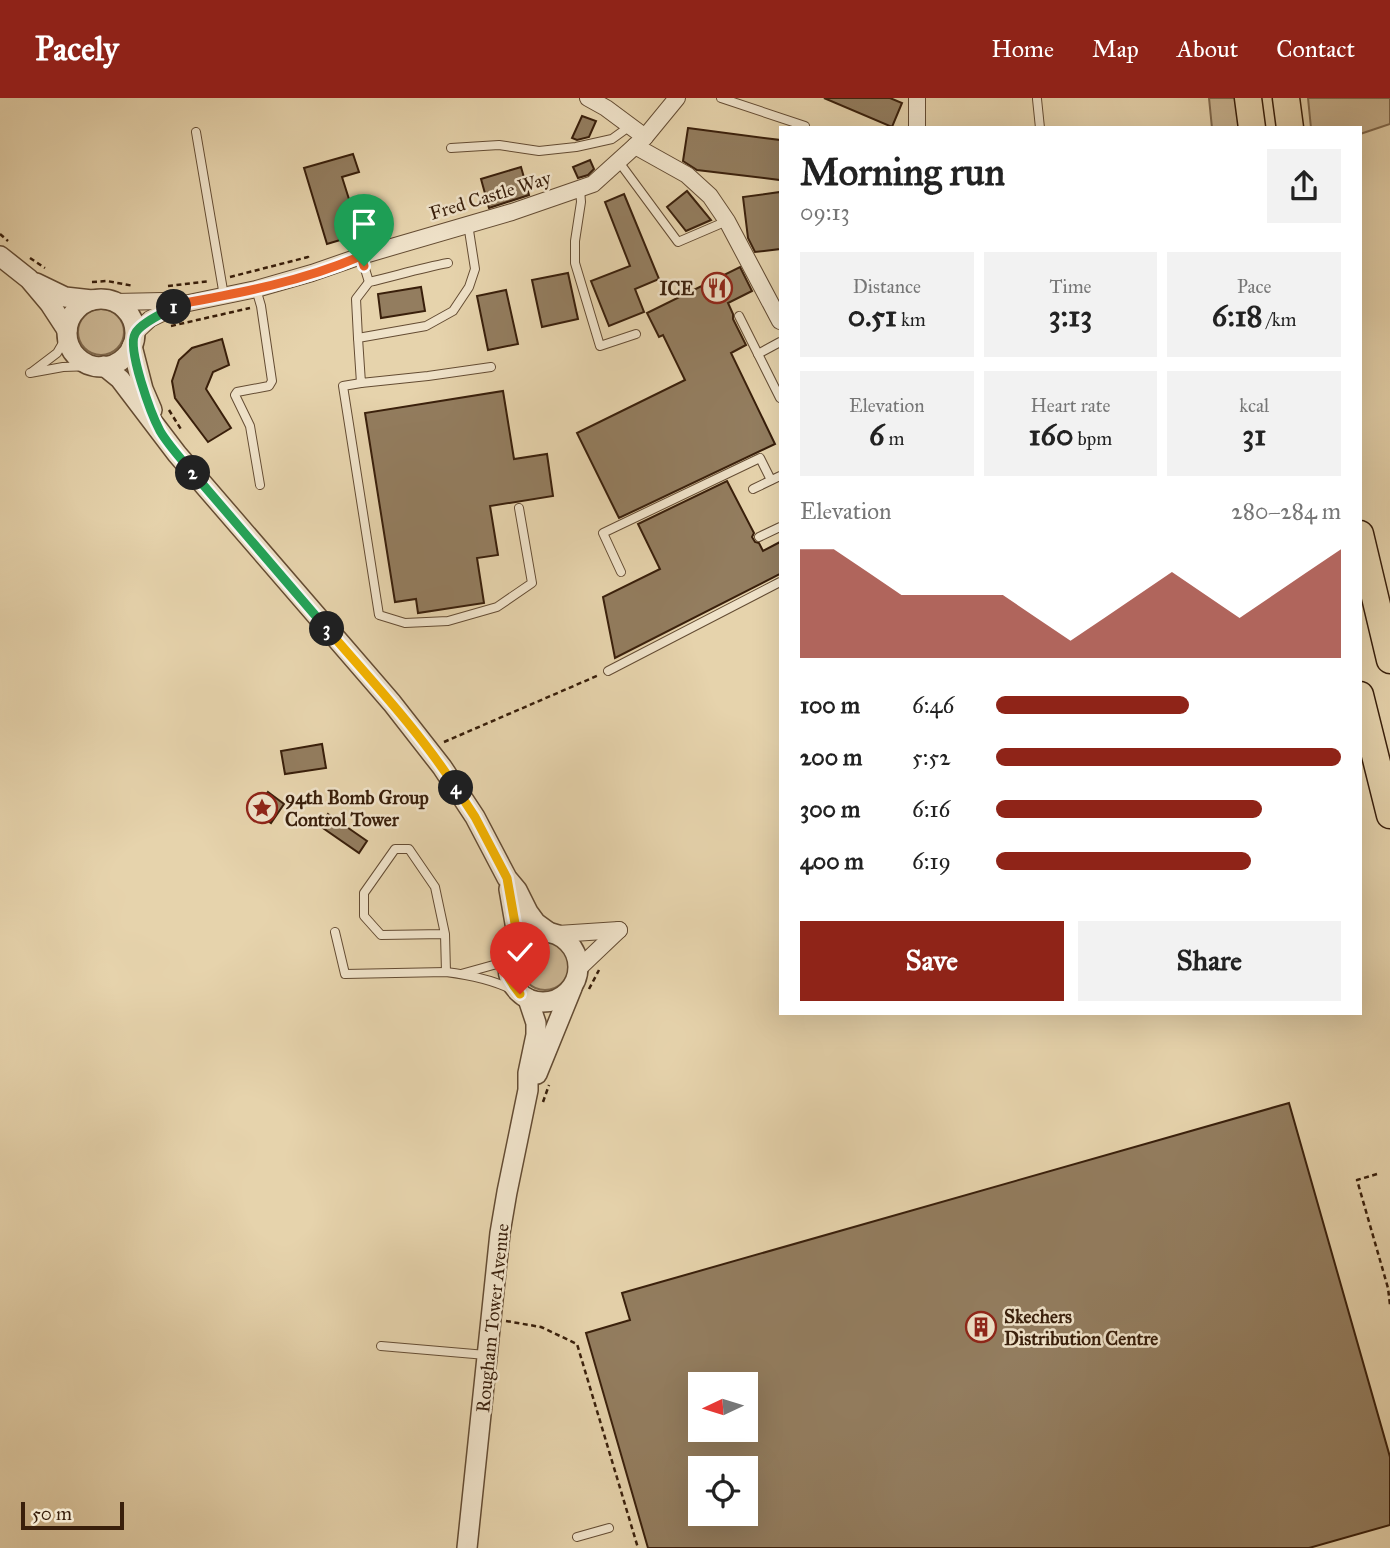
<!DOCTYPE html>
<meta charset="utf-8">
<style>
:root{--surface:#fff;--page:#f2f2f2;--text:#222;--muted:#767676;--accent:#8f2418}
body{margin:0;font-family:"IM FELL Great Primer",serif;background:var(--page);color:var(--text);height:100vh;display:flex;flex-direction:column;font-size:26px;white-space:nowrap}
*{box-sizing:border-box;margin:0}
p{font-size:23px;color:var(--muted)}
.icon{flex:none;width:38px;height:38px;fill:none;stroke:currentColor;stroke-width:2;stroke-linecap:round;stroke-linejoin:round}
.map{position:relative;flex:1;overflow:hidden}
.panel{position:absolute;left:779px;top:28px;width:583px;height:889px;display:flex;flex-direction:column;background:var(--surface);border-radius:0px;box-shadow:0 7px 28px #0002}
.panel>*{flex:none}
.needle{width:46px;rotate:266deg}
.buttons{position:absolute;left:688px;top:1274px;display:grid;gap:14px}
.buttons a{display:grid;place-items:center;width:70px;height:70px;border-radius:0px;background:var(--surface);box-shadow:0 7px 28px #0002;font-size:35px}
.scale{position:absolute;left:21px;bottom:18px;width:103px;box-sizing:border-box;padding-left:7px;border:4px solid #391f0b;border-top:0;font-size:19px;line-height:24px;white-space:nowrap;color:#391f0b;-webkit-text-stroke:5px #efe2c9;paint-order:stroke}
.pin{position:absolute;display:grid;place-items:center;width:60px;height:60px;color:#fff;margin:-72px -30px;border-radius:50% 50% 50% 0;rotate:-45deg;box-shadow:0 0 7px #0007}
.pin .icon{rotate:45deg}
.km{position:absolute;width:35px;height:35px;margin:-18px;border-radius:50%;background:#222;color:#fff;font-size:19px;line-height:35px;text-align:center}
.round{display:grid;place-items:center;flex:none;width:74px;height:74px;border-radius:0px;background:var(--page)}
.overview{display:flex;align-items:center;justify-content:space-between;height:119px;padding:0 21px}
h1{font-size:38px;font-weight:700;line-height:52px}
.metrics{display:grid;grid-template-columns:repeat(3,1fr);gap:10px;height:119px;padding:7px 21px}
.metrics div{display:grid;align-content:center;border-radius:0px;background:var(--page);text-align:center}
.metrics b{font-size:30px;font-weight:700}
.metrics small{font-size:19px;font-weight:400}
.metrics p{font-size:19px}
.chart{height:196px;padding:14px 21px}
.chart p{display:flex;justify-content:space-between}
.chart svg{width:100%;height:126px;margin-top:7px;fill:var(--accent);opacity:.7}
.action{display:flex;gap:14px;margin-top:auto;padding:14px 21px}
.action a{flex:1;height:80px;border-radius:0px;background:var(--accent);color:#fff;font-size:28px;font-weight:700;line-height:80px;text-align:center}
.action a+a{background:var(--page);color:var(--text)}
ul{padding:0 21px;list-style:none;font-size:23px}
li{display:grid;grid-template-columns:112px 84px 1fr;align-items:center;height:52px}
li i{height:18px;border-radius:9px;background:var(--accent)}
header{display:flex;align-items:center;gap:42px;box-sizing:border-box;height:98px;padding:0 35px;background:var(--accent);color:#fff}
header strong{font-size:33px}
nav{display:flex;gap:38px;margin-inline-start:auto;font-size:24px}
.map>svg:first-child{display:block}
</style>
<header>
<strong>Pacely</strong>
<nav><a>Home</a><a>Map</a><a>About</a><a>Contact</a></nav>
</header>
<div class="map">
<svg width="1390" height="1450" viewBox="0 0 1390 1450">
<rect width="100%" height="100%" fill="#e6d3ac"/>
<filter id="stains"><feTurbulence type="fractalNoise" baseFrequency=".00286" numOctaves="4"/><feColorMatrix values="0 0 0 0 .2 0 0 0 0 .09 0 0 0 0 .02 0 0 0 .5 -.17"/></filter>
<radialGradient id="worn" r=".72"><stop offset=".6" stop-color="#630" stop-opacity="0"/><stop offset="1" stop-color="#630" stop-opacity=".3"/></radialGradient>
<g fill="#c9b491" stroke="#816a4e" stroke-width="2">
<polygon points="1209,0 1242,0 1244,30 1212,30"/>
<polygon points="1308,0 1390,0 1390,26 1360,36 1360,30 1311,30"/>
<circle cx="101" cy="234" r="23"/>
<circle cx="545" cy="868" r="24"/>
</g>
<g fill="#937d5f" stroke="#391f0b" stroke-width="2" fill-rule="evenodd">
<polygon points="824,0 890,0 902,5 892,29"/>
<polygon points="582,18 596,23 589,39 577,42 572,40"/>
<polygon points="688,30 780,42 780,82 697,72 683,63"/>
<polygon points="353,56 359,74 342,79 360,136 327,146 304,70"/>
<polygon points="590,62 594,71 588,77 578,80 573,69"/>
<polygon points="521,69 529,97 489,110 481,81"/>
<polygon points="687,93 711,122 686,133 667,109"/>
<polygon points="780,94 780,151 755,154 748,140 743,99"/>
<polygon points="624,96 659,181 635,191 644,214 609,228 591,183 630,168 605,104"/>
<polygon points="740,169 752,193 728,205 733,216 733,221 746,247 731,255 775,346 619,420 577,335 685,282 663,237 659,239 647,215"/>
<polygon points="568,175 578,221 542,229 532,182"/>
<polygon points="421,189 425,213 381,220 378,196"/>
<polygon points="506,192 518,246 488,252 477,198"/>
<polygon points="222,241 229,267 213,274 206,291 231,330 208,344 175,300 172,283 179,262 192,250"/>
<polygon points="503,293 514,361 547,356 553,398 490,408 498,457 477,460 484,505 418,515 416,501 395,504 365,315"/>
<polygon points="727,383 754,435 752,439 755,444 759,445 763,453 780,444 780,476 615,560 603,499 660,471 638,426"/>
<polygon points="322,646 326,670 285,676 281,653"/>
<polygon points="268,694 284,706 271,725 254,713"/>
<polygon points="328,716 367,743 359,755 320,728"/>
<path d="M1289,1005L1390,1359V1427L1309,1450H648L586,1235L630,1222L622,1195ZM700,1286H746V1332H700ZM700,1370H746V1416H700Z"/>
</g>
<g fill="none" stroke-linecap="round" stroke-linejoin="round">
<g stroke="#644c33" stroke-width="10">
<g id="service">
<polyline points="721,0 805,28"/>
<polyline points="1037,1 1040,30"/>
<polyline points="196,34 224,198"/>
<polyline points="451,50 499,47 539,53 576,49 612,41 630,28"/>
<polyline points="619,64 678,144 727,123"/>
<polyline points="580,91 581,104 575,143 575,165 600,248 636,236"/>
<polyline points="468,126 475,171 469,189 453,213 426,228 358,240 361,285 428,278 491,269"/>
<polyline points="361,158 369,184"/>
<polyline points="256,191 261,208 272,283 269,288 237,294 235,297 250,328 260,387"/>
<polyline points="739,218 780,300"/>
<path d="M358,240L356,201L369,184C395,178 421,170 448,165"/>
<polyline points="758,256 780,244"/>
<polyline points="32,274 57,255 67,238"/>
<polyline points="30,275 63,269 94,268"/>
<polyline points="361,285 343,288 379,517 405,525 448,523 497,509 532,485 519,410"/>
<polyline points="753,391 780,378"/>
<polyline points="759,439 780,429"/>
<polyline points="621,474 603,435 760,360 771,382"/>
<polyline points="608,573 780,484"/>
<path d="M335,834L345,876L446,874C470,877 499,883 520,896"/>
<polyline points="445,836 435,789 409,751 395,751 364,795 364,818 381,837 445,836 446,874"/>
<polyline points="461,876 497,866 509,860"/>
<polyline points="381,1248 486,1257"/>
<polyline points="577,1439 609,1430"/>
</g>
</g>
<g stroke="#644c33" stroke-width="18">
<g id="minor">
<polyline points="588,0 606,10 645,39"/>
<polyline points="917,0 917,30"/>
<polyline points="635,48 687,77 710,98 727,123 780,223"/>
<polyline points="115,204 163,203 179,207"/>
<polyline points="135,235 150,221 179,207 256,191 312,175 361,158 512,114 593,86 645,39 677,0"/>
<polyline points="558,836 619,832"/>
<polyline points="578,871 619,832"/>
</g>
</g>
<g stroke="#644c33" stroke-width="22">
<g id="tertiary">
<polyline points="0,158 29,181 50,206 67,232"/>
<polyline points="36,185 65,199 92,202"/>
<circle cx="101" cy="235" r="34"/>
<polyline points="132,248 143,291 152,312"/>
<polyline points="104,268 120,281 177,356 392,605 442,669 475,719 507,780 517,792 528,814 536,825 547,833"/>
<polyline points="509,791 516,831 513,850"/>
<circle cx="543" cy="869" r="35"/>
<polyline points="537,976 572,890"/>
<polyline points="467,1450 500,1135 507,1094 528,992 528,975 536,937 536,925 528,901"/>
</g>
</g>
<g stroke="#391f0b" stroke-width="29">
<g id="trunk">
<polyline points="1248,0 1252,30"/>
<polyline points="1286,0 1290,30"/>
<polyline points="1360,436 1390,562"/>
<polyline points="1360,597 1390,717"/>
</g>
</g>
<g stroke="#391f0b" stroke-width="2.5" stroke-dasharray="5 3.5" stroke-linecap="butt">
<polyline points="0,136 8,143"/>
<polyline points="30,160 45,170"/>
<polyline points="230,179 308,159 309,162"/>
<polyline points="92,184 107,183 134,188"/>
<polyline points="168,188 210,183"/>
<polyline points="171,228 250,210"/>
<polyline points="169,312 182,333"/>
<polyline points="444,644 599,577"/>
<polyline points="589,891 599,872"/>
<polyline points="543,1004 549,987"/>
<polyline points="1377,1076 1357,1082 1388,1190 1390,1207"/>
<polyline points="506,1223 541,1229 577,1246 638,1450"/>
</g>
<use href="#service" stroke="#efe2c9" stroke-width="8"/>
<use href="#minor" stroke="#efe2c9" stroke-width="16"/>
<use href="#tertiary" stroke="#efe2c9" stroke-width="19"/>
<use href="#trunk" stroke="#e6d3ac" stroke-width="26"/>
</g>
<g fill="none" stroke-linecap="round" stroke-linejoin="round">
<g stroke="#fff" stroke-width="14">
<path id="split-1" d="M174,209L179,206C240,195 304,183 361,158L364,168"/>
</g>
<g stroke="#fff" stroke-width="14">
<path id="split-2" d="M174,209C164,215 140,225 135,236C127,251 151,316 160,333C169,348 182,362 193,375"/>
</g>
<g stroke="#fff" stroke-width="14">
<polyline id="split-3" points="193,375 327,531"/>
</g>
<g stroke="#fff" stroke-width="14">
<path id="split-4" d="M327,531C371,582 419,633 456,690"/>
</g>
<g stroke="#fff" stroke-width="14">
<polyline id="split-5" points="456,690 475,719 507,780 516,831 508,870 509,880 514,888 520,896"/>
</g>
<use href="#split-1" stroke="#f0652b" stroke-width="9"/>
<use href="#split-2" stroke="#22a559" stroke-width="9"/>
<use href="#split-3" stroke="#22a559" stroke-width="9"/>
<use href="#split-4" stroke="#f5b400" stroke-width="9"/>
<use href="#split-5" stroke="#f5b400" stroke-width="9"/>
</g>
<defs>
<g id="restaurant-ring" transform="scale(1.575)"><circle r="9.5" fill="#efe2c9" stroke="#8f2418" stroke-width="1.5"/><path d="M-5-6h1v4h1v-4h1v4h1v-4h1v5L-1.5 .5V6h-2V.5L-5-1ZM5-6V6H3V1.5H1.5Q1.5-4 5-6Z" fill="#8f2418"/></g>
<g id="sight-ring" transform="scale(1.575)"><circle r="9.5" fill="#efe2c9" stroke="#8f2418" stroke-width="1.5"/><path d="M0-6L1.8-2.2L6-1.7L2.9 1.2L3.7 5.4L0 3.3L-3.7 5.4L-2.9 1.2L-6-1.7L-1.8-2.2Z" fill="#8f2418"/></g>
<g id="building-ring" transform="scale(1.575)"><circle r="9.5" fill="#efe2c9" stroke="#8f2418" stroke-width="1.5"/><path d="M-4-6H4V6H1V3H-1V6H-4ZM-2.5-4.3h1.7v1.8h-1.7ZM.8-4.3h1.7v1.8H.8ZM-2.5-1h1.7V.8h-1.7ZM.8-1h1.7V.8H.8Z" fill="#8f2418"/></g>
</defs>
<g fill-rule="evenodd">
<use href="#restaurant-ring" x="717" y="190"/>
<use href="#sight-ring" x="262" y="710"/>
<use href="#building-ring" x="981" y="1229"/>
</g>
<g text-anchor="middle" stroke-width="5" stroke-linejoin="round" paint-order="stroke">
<g font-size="19" fill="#391f0b" stroke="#efe2c9">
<text transform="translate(490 97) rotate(-17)" y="7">Fred Castle Way</text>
<text transform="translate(492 1220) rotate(-84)" y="7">Rougham Tower Avenue</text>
</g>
<g font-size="19" font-weight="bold" fill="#391f0b" stroke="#efe2c9" text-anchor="start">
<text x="694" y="197" text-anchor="end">ICE</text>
<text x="285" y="706">94th Bomb Group<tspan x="285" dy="22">Control Tower</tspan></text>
<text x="1004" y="1225">Skechers<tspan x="1004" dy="22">Distribution Centre</tspan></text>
</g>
</g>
<rect width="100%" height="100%" filter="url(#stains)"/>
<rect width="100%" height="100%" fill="url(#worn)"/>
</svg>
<div class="buttons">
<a><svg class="needle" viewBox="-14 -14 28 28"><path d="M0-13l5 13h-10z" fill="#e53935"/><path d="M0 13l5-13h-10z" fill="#767676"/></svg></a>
<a><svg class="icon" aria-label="locate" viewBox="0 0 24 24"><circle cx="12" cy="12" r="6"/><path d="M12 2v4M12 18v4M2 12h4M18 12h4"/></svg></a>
</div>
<div class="scale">50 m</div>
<div class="pin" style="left:364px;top:168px;background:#1e9e55"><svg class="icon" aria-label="arrive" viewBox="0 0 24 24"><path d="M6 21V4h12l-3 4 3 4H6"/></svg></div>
<div class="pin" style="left:520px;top:896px;background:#d93025"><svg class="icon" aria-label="check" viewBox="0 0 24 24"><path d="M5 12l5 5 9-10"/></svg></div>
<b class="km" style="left:174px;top:209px">1</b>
<b class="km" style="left:193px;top:375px">2</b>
<b class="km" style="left:327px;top:531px">3</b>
<b class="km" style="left:456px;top:690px">4</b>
<section class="panel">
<div class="overview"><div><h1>Morning run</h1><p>09:13</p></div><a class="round"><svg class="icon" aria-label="share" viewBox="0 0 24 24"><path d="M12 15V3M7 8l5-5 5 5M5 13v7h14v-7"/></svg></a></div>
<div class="metrics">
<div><p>Distance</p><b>0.51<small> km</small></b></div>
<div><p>Time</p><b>3:13</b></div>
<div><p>Pace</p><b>6:18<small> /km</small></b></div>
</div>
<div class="metrics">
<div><p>Elevation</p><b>6<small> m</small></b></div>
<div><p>Heart rate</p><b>160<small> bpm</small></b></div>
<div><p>kcal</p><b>31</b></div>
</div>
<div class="chart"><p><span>Elevation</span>280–284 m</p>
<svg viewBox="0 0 160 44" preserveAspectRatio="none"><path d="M0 44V6L10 6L20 14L30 22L40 22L50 22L60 22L70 30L80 38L90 30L100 22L110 14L120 22L130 30L140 22L150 14L160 6V44z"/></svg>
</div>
<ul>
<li><b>100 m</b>6:46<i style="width:56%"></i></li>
<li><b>200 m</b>5:52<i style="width:100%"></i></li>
<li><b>300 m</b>6:16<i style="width:77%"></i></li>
<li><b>400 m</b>6:19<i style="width:74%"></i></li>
</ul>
<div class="action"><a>Save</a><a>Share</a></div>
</section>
</div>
